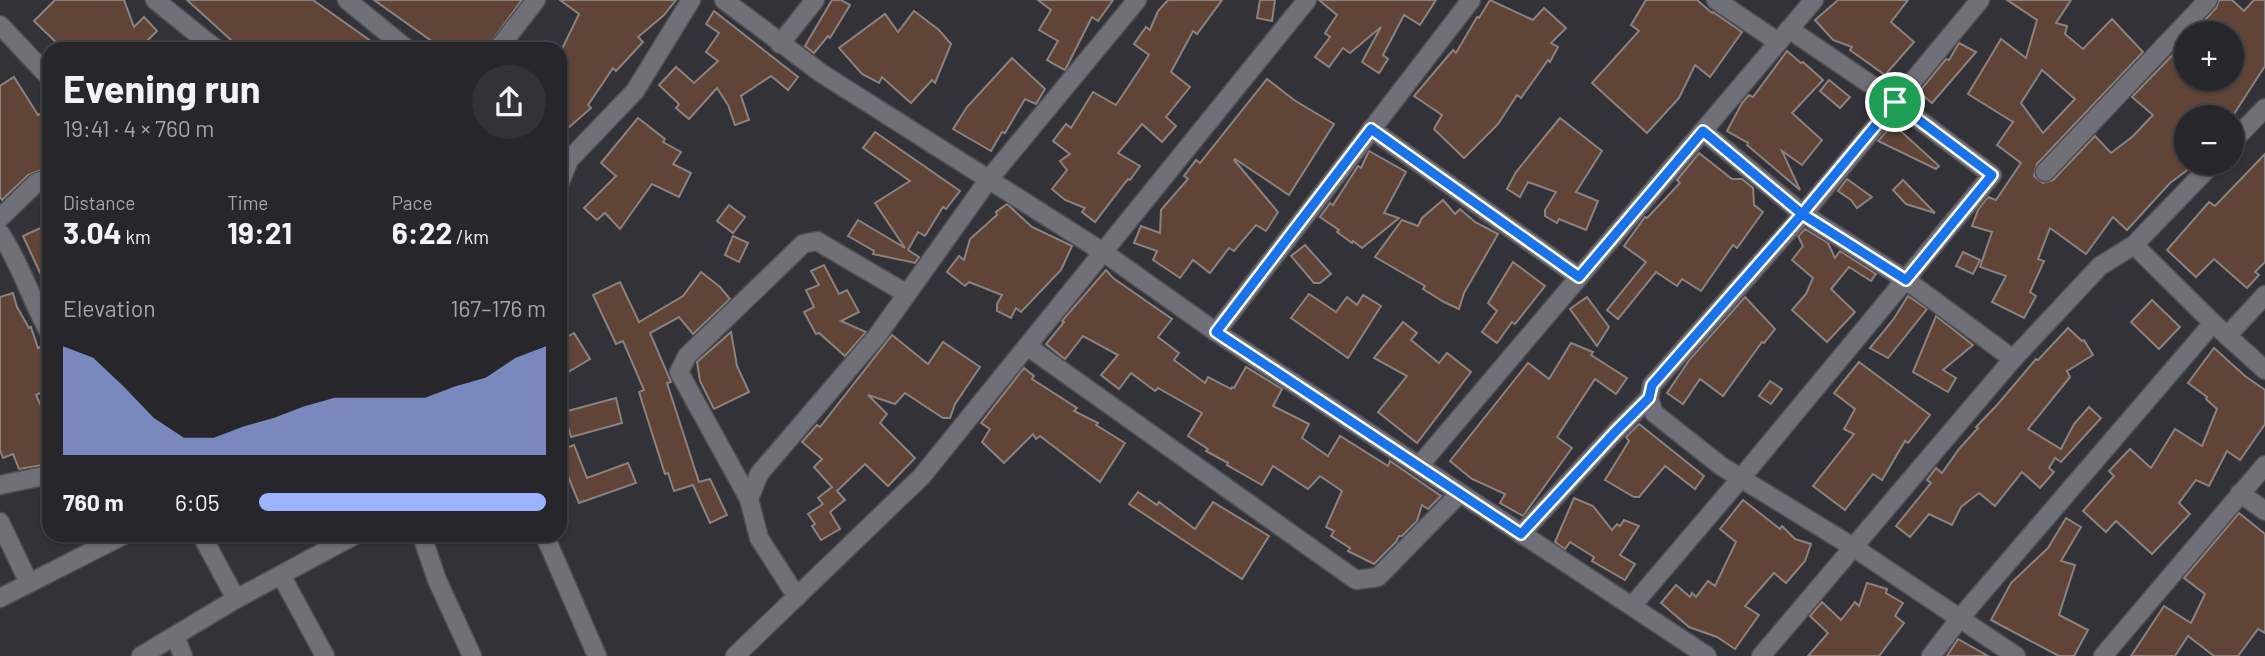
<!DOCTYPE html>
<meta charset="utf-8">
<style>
:root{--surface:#27262b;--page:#333237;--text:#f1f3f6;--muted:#a4a5a9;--line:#434347;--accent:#9cb4fd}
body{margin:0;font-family:Barlow,sans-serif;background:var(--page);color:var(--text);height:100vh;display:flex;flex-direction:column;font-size:26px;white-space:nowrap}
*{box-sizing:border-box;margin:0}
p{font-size:23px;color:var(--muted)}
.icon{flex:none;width:38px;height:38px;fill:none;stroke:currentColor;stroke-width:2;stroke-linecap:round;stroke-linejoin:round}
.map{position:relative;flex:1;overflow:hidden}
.panel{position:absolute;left:42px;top:42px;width:525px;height:500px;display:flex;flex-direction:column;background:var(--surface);border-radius:21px;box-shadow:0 2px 5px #0004,0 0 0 2px var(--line)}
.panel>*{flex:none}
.controls{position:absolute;left:2174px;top:21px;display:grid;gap:14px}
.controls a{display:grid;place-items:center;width:70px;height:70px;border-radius:50%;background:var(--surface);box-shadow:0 2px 5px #0004,0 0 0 2px var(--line);font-size:35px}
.pin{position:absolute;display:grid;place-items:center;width:60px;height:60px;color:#fff;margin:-30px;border:4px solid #fff;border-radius:50%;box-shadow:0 2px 7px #0007}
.round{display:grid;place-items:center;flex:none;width:74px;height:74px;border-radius:37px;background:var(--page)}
.overview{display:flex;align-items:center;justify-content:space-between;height:119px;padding:0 21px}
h1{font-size:38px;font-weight:700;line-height:52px}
.stats{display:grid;grid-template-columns:repeat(3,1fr);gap:10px;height:119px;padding:7px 21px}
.stats div{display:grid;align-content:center}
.stats b{font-size:30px;font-weight:700}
.stats small{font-size:19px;font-weight:400}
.stats p{font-size:19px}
.chart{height:196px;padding:14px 21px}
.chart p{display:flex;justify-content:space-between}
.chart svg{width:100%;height:126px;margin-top:7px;fill:var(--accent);opacity:.7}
ul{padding:0 21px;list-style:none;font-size:23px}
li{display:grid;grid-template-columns:112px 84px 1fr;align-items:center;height:52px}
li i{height:18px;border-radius:9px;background:var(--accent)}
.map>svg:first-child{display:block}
</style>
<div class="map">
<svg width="2265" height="656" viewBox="0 0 2265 656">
<rect width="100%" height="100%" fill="#343239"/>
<g fill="#5f4437" stroke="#8b827e" stroke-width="2" fill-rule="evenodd">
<polygon points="55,0 124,0 134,27 144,17 157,31 148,40 157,49 63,49 34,21"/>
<polygon points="187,0 313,0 382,49 241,49"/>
<polygon points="374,0 522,0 486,49 443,49"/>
<polygon points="560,0 676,0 664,15 638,37 643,42 616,71 613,68 588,105 591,108 560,135 560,53 579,14"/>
<polygon points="832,0 841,0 850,5 830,38 828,36 814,53 805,46"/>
<polygon points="1038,0 1113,0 1098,21 1092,17 1065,70 1047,60 1058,41 1039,30 1051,10"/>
<polygon points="1168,0 1222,0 1197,34 1193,31 1171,72 1190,87 1166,117 1176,126 1162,142 1142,124 1118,153 1140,166 1130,180 1128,179 1095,222 1082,212 1085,208 1065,200 1052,189 1067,170 1060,161 1070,154 1053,141 1066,124 1071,128 1093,92 1116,105 1149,55 1134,44 1146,27 1150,30 1158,11"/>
<polygon points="1260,0 1275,0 1272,21 1257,18"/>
<polygon points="1319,0 1436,0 1420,25 1404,15 1383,55 1388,59 1379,73 1362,62 1381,27 1350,53 1343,48 1329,67 1315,57 1330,37 1325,33 1337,15"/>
<polygon points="1490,0 1533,20 1544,8 1566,28 1551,43 1558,47 1550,62 1548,60 1521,98 1517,95 1498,124 1464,158 1434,129 1442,115 1414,96 1453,50 1456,53 1477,17 1479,18"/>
<polygon points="1646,0 1697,0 1712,13 1713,12 1742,32 1710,77 1695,65 1679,98 1647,133 1592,83 1639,31 1631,25"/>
<polygon points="1838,0 1908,0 1891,22 1914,42 1885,75 1850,50 1852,47 1833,40 1815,20"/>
<path d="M2007,0H2071L2056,23L2067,26L2065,34L2083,49L2112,19L2143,52L2037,164L2034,176L2043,183L2053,180L2095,136L2111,153L2132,137L2153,115L2132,97L2186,41V79H2231V33H2193L2216,8L2219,0H2232L2244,11L2254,0H2265V66L2232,117H2186V144L2177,153L2190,168L2170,183L2127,230L2113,217L2086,254L2050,228L2038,259L2044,261L2030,292L2036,296L2024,318L1992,302L2006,276L1980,267L1992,232L1972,226L1978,210L1988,197L1996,200L2021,163L1997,145L2013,122L1968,94L2001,39L2026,58L2037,20ZM2042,70L2075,99L2043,133L2021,103Z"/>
<polygon points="714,11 798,77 788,90 771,76 741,96 749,120 735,125 728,105 717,88 689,119 676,108 679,104 659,85 676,67 694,83 718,61 706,52 719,33 706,24"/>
<polygon points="914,11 939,30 951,44 935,83 932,80 911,103 882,77 879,83 862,74 839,48 885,14 898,32"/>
<polygon points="1959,43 1976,52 1932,103 1919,92 1946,59 1949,60"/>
<polygon points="1787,51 1801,63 1803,62 1823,80 1792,113 1822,140 1802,165 1782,151 1800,190 1747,145 1748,143 1727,131 1742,103 1749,95 1753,97"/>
<polygon points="1012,58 1045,89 1036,104 1025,99 1005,133 1002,132 991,151 953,129 967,107"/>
<polygon points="14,77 38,115 42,113 49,125 49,167 28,175 2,200 0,197 0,86"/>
<polygon points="1267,79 1294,100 1334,124 1289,195 1235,159 1234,160 1278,212 1266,231 1256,225 1234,251 1229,248 1210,273 1193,260 1180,278 1153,260 1157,251 1134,243 1141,226 1160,233 1161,210 1188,179 1184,176 1196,160 1200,163"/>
<polygon points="1829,80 1850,97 1840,108 1820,91"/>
<polygon points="638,118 665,139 663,142 681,152 673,164 691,173 679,197 652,184 620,229 605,213 597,220 584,208 616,176 601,163"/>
<polygon points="1560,118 1602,151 1576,192 1598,201 1586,230 1559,219 1557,223 1545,216 1545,210 1556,192 1528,182 1520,197 1507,189 1516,172"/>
<polygon points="1893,124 1939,166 1936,169 1878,141"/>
<polygon points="875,132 960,191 946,209 943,207 925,236 918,232 908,250 919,257 915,263 873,254 874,251 848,236 858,220 905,248 875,203 910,181 863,148"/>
<polygon points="1369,151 1406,172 1384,213 1399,218 1362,248 1353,241 1352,243 1337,232 1339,230 1320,217 1330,203 1333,205 1358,166 1361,168"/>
<polygon points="1699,153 1732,179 1742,179 1753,188 1754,205 1763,212 1737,248 1733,245 1701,291 1682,279 1677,286 1656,272 1618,319 1607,310 1646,262 1624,246 1645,217 1647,218 1680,183 1677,180"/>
<polygon points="2265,154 2265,262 2255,272 2259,275 2247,288 2214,259 2196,277 2167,250 2209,202 2215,206"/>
<polygon points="1847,179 1872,197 1857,208 1851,200 1838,191"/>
<polygon points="1903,180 1935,213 1906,204 1893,190"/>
<polygon points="1443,200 1455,214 1460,209 1475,222 1498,234 1464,293 1459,309 1444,302 1423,289 1425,286 1375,257 1402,220 1418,226 1422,218"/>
<polygon points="1007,204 1032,227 1072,246 1061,270 1021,312 1016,308 1011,318 997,311 997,304 1002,295 969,282 965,286 947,272 959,256 964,260 970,239 997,215 996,212"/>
<polygon points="729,205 745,217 733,233 717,221"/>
<polygon points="49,224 49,292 23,236"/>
<polygon points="1805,229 1828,243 1835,258 1840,251 1876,274 1871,281 1849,267 1831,289 1855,312 1827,342 1792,310 1806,294 1813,278 1792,260 1803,246 1798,236"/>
<polygon points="733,236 748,243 739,262 725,255"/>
<polygon points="1305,245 1331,274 1320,283 1314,283 1291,256"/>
<polygon points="1963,252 1980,260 1973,274 1956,266"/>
<polygon points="1513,262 1545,286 1515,324 1512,322 1497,343 1482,332 1497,311 1488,303"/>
<polygon points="824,265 839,294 847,290 859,312 841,321 866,332 845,356 819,333 816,334 804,312 814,307 806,290 819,285 811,271"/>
<polygon points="1106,270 1113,278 1172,319 1158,337 1179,353 1174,360 1205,383 1208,377 1231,389 1232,387 1234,388 1246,367 1282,389 1273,406 1309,424 1302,438 1328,456 1340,436 1388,466 1390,461 1441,496 1428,509 1422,505 1417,521 1402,536 1399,536 1396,542 1374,564 1348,551 1350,548 1331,536 1334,531 1326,527 1342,491 1320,476 1308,489 1273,466 1262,485 1227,465 1228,463 1206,451 1208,449 1188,436 1202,413 1158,388 1155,391 1131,373 1119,389 1101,375 1118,355 1083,336 1065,359 1046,344 1064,322 1062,321"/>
<polygon points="701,272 720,287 730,299 693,334 679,317 650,333 671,382 667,383 699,482 710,479 727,515 710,523 693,485 674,491 668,473 665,474 639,392 644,390 623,341 616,344 593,295 620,282 639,322 683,296"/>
<polygon points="13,293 17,307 29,328 31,327 38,348 42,346 49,361 49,389 36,395 49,423 49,464 19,469 13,454 3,458 0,450 0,297"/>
<polygon points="1309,294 1336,312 1347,297 1357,305 1363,295 1381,306 1348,358 1291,318"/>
<polygon points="1908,296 1927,309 1888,358 1870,348 1893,320"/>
<polygon points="1587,297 1609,327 1597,346 1570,309"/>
<polygon points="1745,297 1775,329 1764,343 1762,342 1723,396 1700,379 1683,404 1667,393 1690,359"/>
<polygon points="2152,300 2180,327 2159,349 2131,322"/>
<polygon points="1936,316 1973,345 1943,370 1956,378 1948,392 1913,372"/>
<polygon points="1403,322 1417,333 1411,340 1439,363 1447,353 1471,372 1417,443 1378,412 1407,376 1374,358"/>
<polygon points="2068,328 2082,341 2084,340 2093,355 2067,371 2070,377 2028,429 2061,449 2074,424 2089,407 2101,418 2061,462 2055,458 2049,468 2054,472 2040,488 2022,472 1995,506 1979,493 1961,507 1952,525 1929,514 1910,537 1896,526 1931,483 1927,480 1936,468 1942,473 1959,449 1978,428 1976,427 1998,404 2036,359 2038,360"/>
<polygon points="731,332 737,366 749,392 714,409 700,381 697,362"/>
<polygon points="574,333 590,359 560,377 560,341"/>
<polygon points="892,335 928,364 943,342 980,367 955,404 950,418 943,418 905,393 895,404 868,395 887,414 880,423 915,458 888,486 865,464 837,491 845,500 830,512 840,529 821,540 812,526 815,524 808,514 823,504 818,498 832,487 814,467 822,459 802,442 817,425 820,427"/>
<polygon points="1571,343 1593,352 1591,355 1627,378 1616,394 1595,379 1557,437 1572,448 1523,516 1500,503 1505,494 1472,479 1450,461 1528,363 1549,379"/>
<polygon points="2214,348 2245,376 2265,390 2265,424 2240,460 2227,451 2209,486 2196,480 2179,503 2190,514 2152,554 2116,521 2106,532 2083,511 2114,476 2109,471 2130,449 2151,468 2175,429 2202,446 2217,409 2206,399 2207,397 2188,383"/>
<polygon points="1859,362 1930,415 1908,443 1905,441 1882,480 1873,474 1845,510 1813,486 1854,434 1844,429 1855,409 1834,393"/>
<polygon points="1024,368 1034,376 1032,379 1077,408 1074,411 1098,423 1096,425 1125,443 1100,482 1040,436 1036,439 1033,434 1004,463 982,442 990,429 981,423"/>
<polygon points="1770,381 1782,389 1771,404 1759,396"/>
<polygon points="616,398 622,423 571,437 564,412"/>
<polygon points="1639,424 1704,476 1695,489 1665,466 1639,497 1634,497 1605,480 1629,441 1626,437"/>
<polygon points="574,445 587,478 628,463 636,483 579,503 560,457 560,450"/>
<polygon points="1138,492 1157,505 1159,502 1195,529 1213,502 1269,536 1242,579 1129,504"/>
<polygon points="1574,498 1593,506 1612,530 1617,524 1620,526 1624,520 1639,526 1620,555 1635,564 1625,580 1592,561 1594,557 1570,542 1565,549 1555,542"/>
<polygon points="1743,500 1780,529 1782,526 1795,539 1811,544 1805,561 1786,583 1774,573 1745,606 1759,615 1735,649 1717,637 1689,627 1661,603 1676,585 1690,597 1692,593 1696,597 1708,581 1715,586 1736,542 1720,529"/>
<polygon points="2239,513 2265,534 2265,633 2258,629 2238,656 2214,656 2188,636 2175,656 2131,656 2164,606 2191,623 2205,594 2184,578"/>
<polygon points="2066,518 2081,527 2061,561 2075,565 2059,615 2088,630 2074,656 2059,656 1991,620 2011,583 2048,548"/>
<polygon points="1867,583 1887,589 1886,593 1903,603 1895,616 1904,623 1879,656 1808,656 1828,633 1810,616 1822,602 1841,620 1855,602 1859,606"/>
<polygon points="1958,639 1988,656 1947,656"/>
</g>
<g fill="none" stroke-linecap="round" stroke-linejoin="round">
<g stroke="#4f4e53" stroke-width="21">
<g id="minor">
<polyline points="155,0 216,49"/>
<polyline points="347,0 407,49"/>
<polyline points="724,0 821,73 1103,252 1216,332 1707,656"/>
<polyline points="1716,0 1778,42"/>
<polyline points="0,25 49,77"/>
<polyline points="780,44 815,0"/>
<polyline points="498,49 536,0"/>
<polyline points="1371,129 1579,277"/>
<polyline points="1703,131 1803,214 1906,280 2013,359"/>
<polyline points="2231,143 2265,108"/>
<polyline points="2045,172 2208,0"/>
<polyline points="560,182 569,160 635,91 691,0"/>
<polyline points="0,218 36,183 49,178"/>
<path d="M0,233C21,264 31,300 49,332"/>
<polyline points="2134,245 2213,323 2265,370"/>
<polyline points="1216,332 1471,0"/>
<polyline points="2227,336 2265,295"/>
<polyline points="1027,346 1356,580 1378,577 1460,493"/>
<polyline points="1649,398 1654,413 1721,466 1853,547 2016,656"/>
<polyline points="1419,466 1814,0"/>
<polyline points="0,485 49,475"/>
<polyline points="2240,493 2265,511"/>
<polyline points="749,499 679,372 687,356 803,244 817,241 907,294"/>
<polyline points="0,522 29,583"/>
<polyline points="1521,534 1616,431 1649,398 1652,385 1803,214 1980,0"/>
<polyline points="202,536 236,599"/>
<polyline points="422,536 437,580 472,656"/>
<polyline points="545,536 597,656"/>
<polyline points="281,575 325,656"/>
<polyline points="797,597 759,538 749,499 759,474 877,336 989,179 1137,0"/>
<polyline points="0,598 122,536"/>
<polyline points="1632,606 1741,478 1992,175 1889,97 1789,29"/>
<polyline points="175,636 183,656"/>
<polyline points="141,656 236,599 353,536"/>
<polyline points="735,656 922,476 1307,0"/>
<polyline points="1761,656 2013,359 2100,266 2134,245 2213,163"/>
<polyline points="1931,656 1960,618 2213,323"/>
<polyline points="2103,656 2265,465"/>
</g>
</g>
<use href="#minor" stroke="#716f77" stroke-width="18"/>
</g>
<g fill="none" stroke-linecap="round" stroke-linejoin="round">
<g stroke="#fff" stroke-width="14">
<polyline id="route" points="1895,102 1802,214 1652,385 1649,398 1616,431 1521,534 1216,332 1371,129 1579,277 1703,131 1802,214 1906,280 1992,175 1895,102"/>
</g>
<use href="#route" stroke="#1a73e8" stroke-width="9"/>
</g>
</svg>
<div class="controls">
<a>+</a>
<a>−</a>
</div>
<div class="pin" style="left:1895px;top:102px;background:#1e9e55"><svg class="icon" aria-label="arrive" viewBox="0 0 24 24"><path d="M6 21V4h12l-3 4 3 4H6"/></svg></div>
<section class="panel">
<div class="overview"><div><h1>Evening run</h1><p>19:41 · 4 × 760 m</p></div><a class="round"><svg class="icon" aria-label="share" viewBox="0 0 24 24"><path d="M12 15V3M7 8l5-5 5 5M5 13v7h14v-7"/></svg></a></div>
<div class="stats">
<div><p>Distance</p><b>3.04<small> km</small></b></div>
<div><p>Time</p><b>19:21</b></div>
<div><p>Pace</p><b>6:22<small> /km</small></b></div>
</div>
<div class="chart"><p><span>Elevation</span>167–176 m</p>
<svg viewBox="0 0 160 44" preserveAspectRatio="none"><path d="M0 44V6L10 10L20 20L30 31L40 38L50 38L60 34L70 31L80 27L90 24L100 24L110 24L120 24L130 20L140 17L150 10L160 6V44z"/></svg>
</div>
<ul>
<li><b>760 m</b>6:05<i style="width:100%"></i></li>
</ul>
</section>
</div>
